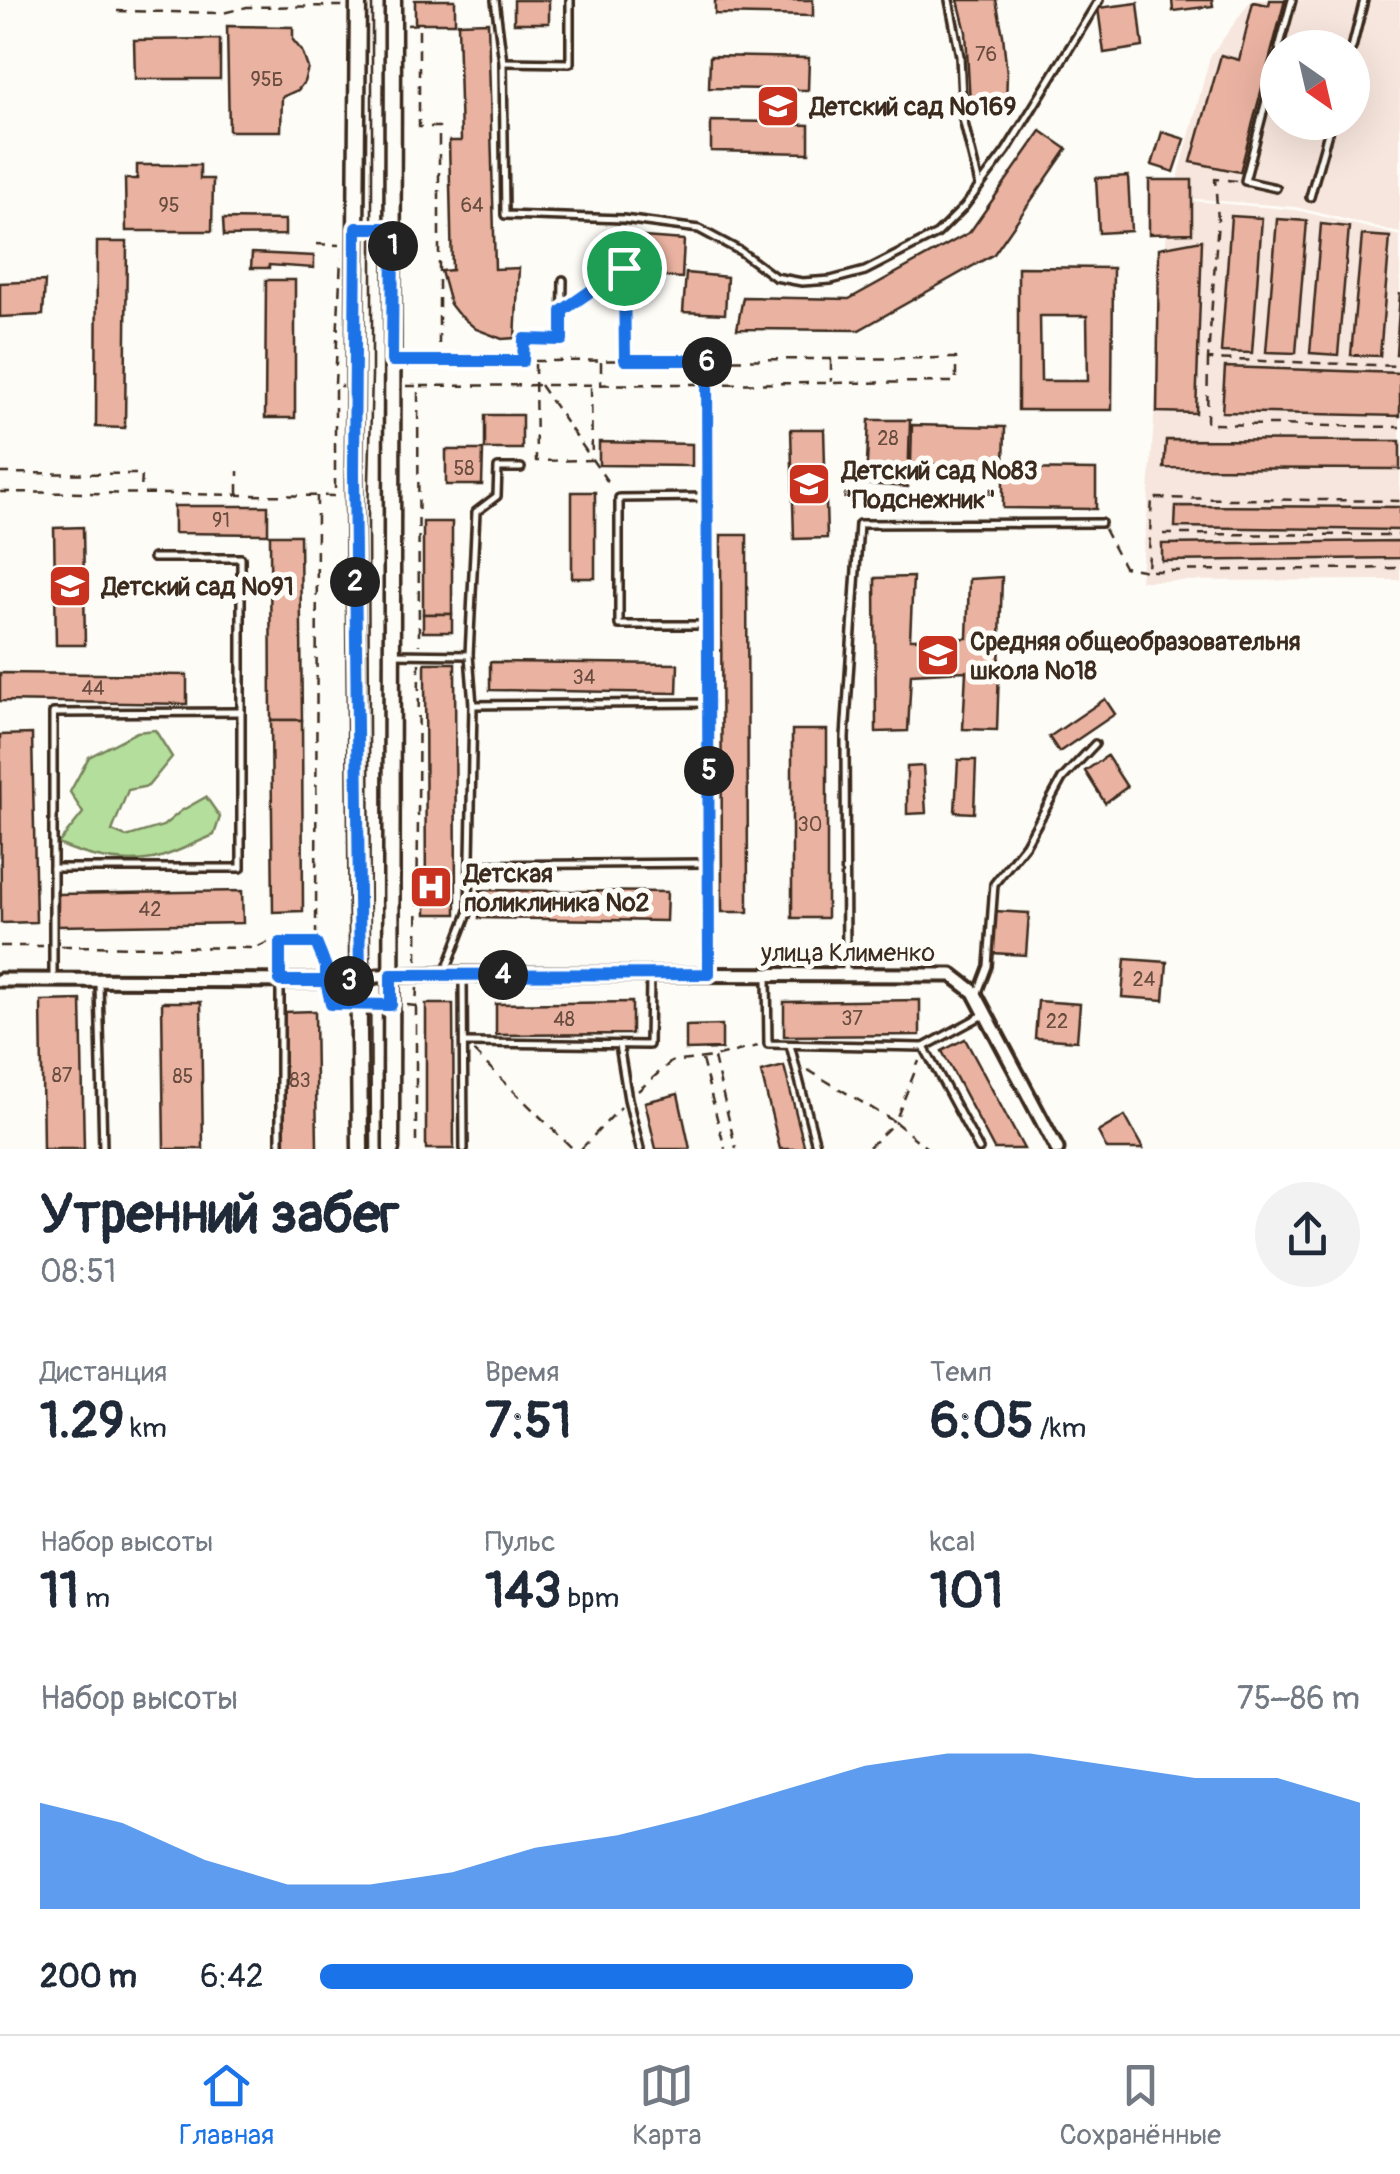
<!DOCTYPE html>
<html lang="ru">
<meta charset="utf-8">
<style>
:root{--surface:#fff;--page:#f2f2f3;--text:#1f2937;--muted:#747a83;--line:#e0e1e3;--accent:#1a73e8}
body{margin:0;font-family:Pangolin,sans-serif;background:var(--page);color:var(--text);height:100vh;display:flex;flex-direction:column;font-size:38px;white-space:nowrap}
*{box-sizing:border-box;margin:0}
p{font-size:32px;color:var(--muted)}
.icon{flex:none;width:55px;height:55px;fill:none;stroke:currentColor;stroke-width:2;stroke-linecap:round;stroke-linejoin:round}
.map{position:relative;height:1149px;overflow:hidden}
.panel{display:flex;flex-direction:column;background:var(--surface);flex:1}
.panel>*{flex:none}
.needle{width:65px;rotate:146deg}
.buttons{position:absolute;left:1260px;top:30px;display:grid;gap:20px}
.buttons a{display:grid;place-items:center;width:110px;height:110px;border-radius:50%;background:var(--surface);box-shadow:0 10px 40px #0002;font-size:50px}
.pin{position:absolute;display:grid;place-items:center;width:85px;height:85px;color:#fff;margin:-42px;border:5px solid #fff;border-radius:50%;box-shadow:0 2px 10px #0007}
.km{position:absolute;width:50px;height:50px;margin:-25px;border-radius:50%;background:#222;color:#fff;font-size:28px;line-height:50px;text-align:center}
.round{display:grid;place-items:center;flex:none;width:105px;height:105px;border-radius:52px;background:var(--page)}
.overview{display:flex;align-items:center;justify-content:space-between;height:170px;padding:0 40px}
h1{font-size:55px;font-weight:700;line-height:75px}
.stats{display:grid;grid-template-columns:repeat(3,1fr);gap:15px;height:170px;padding:10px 40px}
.stats div{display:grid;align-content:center}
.stats b{font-size:50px;font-weight:700}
.stats small{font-size:28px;font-weight:400}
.stats p{font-size:28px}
.chart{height:280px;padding:20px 40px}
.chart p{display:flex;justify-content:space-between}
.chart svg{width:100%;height:180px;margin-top:10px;fill:var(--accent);opacity:.7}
ul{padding:0 40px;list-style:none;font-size:32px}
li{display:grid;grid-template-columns:160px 120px 1fr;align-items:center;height:75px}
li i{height:25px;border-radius:12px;background:var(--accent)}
.menu{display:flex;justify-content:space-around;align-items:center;height:140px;border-top:2px solid var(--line);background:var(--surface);font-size:28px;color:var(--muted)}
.menu a{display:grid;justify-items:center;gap:5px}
.menu .selected{color:var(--accent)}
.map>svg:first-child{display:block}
</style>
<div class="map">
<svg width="1400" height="1149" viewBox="0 0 1400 1149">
<rect width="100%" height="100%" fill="#fdfcf7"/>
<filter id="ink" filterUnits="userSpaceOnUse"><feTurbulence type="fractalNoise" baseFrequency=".01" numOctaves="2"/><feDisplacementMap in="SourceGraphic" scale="20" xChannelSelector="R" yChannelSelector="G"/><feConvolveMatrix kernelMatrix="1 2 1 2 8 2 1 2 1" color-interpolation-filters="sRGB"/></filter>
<g filter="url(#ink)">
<g fill="#f7e6dd" fill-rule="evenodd">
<path d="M1251,0H1400V233L1296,207L1173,197L1210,57ZM1278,48H1352V122H1278Z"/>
<polygon points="1169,199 1296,210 1400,236 1400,580 1140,581 1148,507"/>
</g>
<path fill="#b4de9b" stroke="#78845c" stroke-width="2.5" d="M155,730L172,757L148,786L128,790L112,831L126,837L163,826L181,811L206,797L220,817L214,835C194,843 173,855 153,859C119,865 88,857 58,844L83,813L70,792L89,757L137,732Z"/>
<g fill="#eab2a1" stroke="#3b2a1e" stroke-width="2.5" fill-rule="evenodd">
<rect x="415" y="0" width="40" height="23"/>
<rect x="514" y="0" width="35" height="23"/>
<polygon points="715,0 813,0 813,16 715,14"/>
<polygon points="958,0 996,0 1003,35 1007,74 1006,104 970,104 966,32"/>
<polygon points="1172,0 1212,0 1213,6 1173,11"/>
<polygon points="1270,0 1285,0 1240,172 1191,162 1221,55 1239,60 1253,2 1269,5"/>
<polygon points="1138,3 1143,47 1104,53 1098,8"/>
<polygon points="488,22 495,269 519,268 515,338 502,339 476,329 457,313 450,304 441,271 452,270 449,141 461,141 458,23"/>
<polygon points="227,26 293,27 293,40 302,51 308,68 304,82 298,90 282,97 281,131 229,131"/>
<polygon points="220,39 220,79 135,79 134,40"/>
<polygon points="710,56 809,58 808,90 783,90 782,124 809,125 809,153 711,151 711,121 773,122 773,89 709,88"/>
<polygon points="1041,131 1067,149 994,254 859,330 737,329 743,297 849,299 970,232"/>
<polygon points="1162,132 1185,139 1174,172 1152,165"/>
<polygon points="137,165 200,165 200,179 213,179 212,231 126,231 125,179 137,179"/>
<polygon points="1128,176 1131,231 1099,233 1096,178"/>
<polygon points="1149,180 1192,180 1192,233 1149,234"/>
<polygon points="1231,216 1262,218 1252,353 1221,352"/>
<polygon points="223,219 285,220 285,235 224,236"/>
<polygon points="1277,219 1307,221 1296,353 1266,352"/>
<polygon points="1321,224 1349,227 1338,355 1310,353"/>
<polygon points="1362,235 1390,237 1380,356 1351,355"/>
<polygon points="643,237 684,240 682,278 640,275"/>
<polygon points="1202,240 1196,413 1157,412 1159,248"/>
<polygon points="97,242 127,242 125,428 96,427"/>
<polygon points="252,253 314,256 314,268 269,265 269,268 251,268"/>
<path d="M1018,267L1113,268L1112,410H1018ZM1040,316H1087L1088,381H1041Z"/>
<polygon points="686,273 727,277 725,314 683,312"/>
<polygon points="266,280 295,280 295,418 265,418"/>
<polygon points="45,281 43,315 0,317 0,283"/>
<polygon points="1400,293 1400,354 1396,354"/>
<polygon points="1225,367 1400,373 1400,416 1222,412"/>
<rect x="485" y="415" width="37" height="34"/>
<polygon points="869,420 910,420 908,487 866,484"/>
<polygon points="912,425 1005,427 1004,466 911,464"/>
<polygon points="791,429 824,429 827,538 794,539"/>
<polygon points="1166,440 1400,441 1400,469 1164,468"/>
<polygon points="599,442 692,444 692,466 599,465"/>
<polygon points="446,450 483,450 482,485 446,485"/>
<polygon points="1003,469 1096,470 1096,509 1003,508"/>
<rect x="572" y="492" width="23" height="86"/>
<polygon points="174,506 268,506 268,534 174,533"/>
<polygon points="1176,506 1400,507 1400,530 1175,527"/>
<rect x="423" y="522" width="29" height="92"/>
<polygon points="83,527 85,645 56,645 54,528"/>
<polygon points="270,535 300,535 302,720 271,720"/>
<polygon points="721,535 747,535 748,912 722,912"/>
<polygon points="1400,541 1400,558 1162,561 1162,544"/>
<polygon points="913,577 910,639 967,638 969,579 1002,577 997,730 963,729 966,671 911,674 908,731 876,732 875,578"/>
<rect x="423" y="614" width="29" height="18"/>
<polygon points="490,662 678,664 677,693 490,690"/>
<polygon points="425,663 455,663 456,914 426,914"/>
<polygon points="0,673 187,675 187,704 0,701"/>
<polygon points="1105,699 1115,714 1059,752 1049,737"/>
<polygon points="271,720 302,720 303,911 273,912"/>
<rect x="792" y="730" width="35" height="188"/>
<polygon points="32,734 36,922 1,923 0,735"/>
<polygon points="1107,756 1127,787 1105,803 1085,771"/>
<polygon points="958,760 976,760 974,813 955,812"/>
<polygon points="923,766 926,813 907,814 907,767"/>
<polygon points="480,890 667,892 666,921 479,918"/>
<polygon points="242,891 243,923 58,926 58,894"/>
<polygon points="994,911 1029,913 1026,955 992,953"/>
<polygon points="1125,959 1167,962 1164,1000 1122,997"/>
<polygon points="81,1000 84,1149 43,1149 41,1001"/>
<polygon points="920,1000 920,1035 784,1036 784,1002"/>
<polygon points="1038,1001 1080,1004 1077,1041 1035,1038"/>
<polygon points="162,1002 201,1002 203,1149 164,1149"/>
<polygon points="632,1002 632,1034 496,1035 496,1004"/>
<polygon points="426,1004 453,1004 454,1149 426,1149"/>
<polygon points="315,1011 317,1149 285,1149 283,1012"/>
<polygon points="722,1025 722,1049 686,1050 686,1026"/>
<polygon points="965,1039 1024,1149 994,1149 942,1051"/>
<polygon points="784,1066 805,1149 780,1149 761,1072"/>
<polygon points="678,1094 690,1149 656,1149 645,1102"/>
<polygon points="1125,1116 1143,1149 1107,1149 1098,1132"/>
</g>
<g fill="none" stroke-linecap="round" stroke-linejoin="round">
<g stroke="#3b2a1e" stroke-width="12">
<g id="service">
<polyline points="495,0 503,62 505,215 623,219 699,229 740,251 775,277 802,282 831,280 865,271 937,234 964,207 1006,151 1099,0"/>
<polyline points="949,0 960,56 963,119 979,184"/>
<polyline points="1279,48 1292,0"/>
<polyline points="1352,48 1364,0"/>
<polyline points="503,62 570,63 570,0"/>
<polyline points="1276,188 1245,181 1278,55"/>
<polyline points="1310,197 1331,122"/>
<polyline points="396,361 523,361 524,339 562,339 563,280"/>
<polyline points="707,625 619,625 619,498 707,497 709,974"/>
<polyline points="392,654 469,655"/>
<polyline points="473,705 709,703"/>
<polyline points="471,865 708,863"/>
<polyline points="53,868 53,713 241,712"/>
<polyline points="280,943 280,1149"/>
<polyline points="445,973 469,911 473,705 469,655 476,512 497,496 498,468 521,468"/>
<polyline points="846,973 845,737 859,524 1101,523"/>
<polyline points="463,977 464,1149"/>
<polyline points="767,977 768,1044 924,1047 979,1149"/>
<polyline points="53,979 53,868 241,868 241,558 153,558"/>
<polyline points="99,983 103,1149"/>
<polyline points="977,995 988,966 994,884 1026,844 1062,779 1095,744"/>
<polyline points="464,1043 649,1045 650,978"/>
<polyline points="619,1045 628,1099 640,1149"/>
<polyline points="790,1045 817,1149"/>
<polyline points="924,1047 983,1015"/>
</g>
</g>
<g stroke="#3b2a1e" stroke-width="19">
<polyline id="minor" points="0,980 360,981 377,976 445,974 952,975 974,992 1057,1149"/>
</g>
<g stroke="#3b2a1e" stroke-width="21">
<g id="tertiary">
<polyline points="358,0 354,472 360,1149"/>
<polyline points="391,1149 393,0"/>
</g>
</g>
<g stroke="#3b2a1e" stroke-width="2.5" stroke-dasharray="10 8" stroke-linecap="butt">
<polyline points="117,11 223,13 247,7 343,6"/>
<polyline points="407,25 419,24 419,127 439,127 439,350"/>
<polyline points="1237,181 1215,179 1218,220 1208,359 1400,366"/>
<polyline points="624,231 625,358"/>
<polyline points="316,244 340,245"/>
<polyline points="572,304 623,269"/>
<polyline points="1208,359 1207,424 1400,427"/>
<polyline points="831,360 831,382"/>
<polyline points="707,361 707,488"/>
<polyline points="601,362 601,384"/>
<polyline points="535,364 536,461 592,460 591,386"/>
<polyline points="335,384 341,258"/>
<polyline points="540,385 612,488"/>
<polyline points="406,386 418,386 419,645"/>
<polyline points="420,386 956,382 956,358 535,361"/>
<polyline points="0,473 142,474 141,492"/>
<polyline points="0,492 335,496 335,386 343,386"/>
<polyline points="238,494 238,471"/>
<polyline points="317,496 316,943 326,967"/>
<polyline points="1104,529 1124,567 1148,571 1152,498 1400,501"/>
<polyline points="1163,534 1400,535"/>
<polyline points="1152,571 1400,568"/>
<polyline points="290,943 312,943"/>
<polyline points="0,946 43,946"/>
<polyline points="61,946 256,948 266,943 272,943"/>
<polyline points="417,960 419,663"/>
<polyline points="328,995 331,1004 344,1004"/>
<polyline points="407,1005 416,1006 417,988"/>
<polyline points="416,1006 416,1149"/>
<polyline points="474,1052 573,1149"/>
<polyline points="714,1058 736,1149"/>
<polyline points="702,1060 725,1149"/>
<polyline points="808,1070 895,1122 919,1061"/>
<polyline points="638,1091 671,1062 714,1057 758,1046"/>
<polyline points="869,1147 895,1122 928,1149"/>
<polyline points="581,1149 621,1107"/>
</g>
<use href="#service" stroke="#fdfcf7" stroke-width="5"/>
<use href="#minor" stroke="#fdfcf7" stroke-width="11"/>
<use href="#tertiary" stroke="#fdfcf7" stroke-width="14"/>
<polyline stroke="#3b2a1e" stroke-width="2.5" points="371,1149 368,516 372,376 372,0"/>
</g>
</g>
<g fill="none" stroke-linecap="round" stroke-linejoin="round" filter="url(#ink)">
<g stroke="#fff" stroke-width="20">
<polyline id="route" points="624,268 562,311 562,340 524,339 523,361 392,361 393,228 356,228 354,472 360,981 326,981 326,967 316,943 280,943 280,981 326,981 331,1004 391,1005 391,975 709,974 707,360 625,360 624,268"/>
</g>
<use href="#route" stroke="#1a73e8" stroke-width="12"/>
</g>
<defs>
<g id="school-square" transform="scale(2.25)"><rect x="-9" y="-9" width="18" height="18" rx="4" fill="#c8321e" stroke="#fdfcf7"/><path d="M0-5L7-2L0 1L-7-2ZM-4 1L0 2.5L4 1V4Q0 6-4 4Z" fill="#fff"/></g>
<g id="hospital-square" transform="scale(2.25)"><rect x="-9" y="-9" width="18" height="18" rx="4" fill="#c8321e" stroke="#fdfcf7"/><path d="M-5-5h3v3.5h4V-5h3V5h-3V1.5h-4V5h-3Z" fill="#fff"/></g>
</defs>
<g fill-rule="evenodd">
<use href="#school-square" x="778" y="106"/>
<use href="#school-square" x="809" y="484"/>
<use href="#school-square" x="70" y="586"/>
<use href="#school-square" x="938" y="655"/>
<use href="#hospital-square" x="431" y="887"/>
</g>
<g text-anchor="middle" stroke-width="10" stroke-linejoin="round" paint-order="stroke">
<g font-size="20" fill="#674c3f">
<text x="986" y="61">76</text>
<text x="267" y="86">95Б</text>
<text x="169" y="212">95</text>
<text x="472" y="212">64</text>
<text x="888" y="445">28</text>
<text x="464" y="475">58</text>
<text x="221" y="527">91</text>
<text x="584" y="684">34</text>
<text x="93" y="695">44</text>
<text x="810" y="831">30</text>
<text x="150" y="916">42</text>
<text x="1144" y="986">24</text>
<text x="852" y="1025">37</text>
<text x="564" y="1026">48</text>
<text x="1057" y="1028">22</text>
<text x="62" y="1082">87</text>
<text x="183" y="1083">85</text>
<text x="300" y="1087">83</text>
</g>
<g font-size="25" font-weight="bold" fill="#3b2a1e" stroke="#fdfcf7" text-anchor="start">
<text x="810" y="115">Детский сад №169</text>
<text x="842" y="479">Детский сад №83<tspan x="842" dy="29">"Подснежник"</tspan></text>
<text x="102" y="595">Детский сад №91</text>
<text x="970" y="650">Средняя общеобразовательня<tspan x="970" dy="29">школа №18</tspan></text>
<text x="464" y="882">Детская<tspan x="464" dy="29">поликлиника №2</tspan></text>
</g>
<g font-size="25" fill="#3b2a1e" stroke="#fdfcf7">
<text x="848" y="961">улица Клименко</text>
</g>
</g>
</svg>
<div class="buttons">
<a><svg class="needle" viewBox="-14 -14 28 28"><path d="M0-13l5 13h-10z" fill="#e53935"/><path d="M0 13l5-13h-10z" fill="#747a83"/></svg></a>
</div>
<div class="pin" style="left:624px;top:268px;background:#1e9e55"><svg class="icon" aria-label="arrive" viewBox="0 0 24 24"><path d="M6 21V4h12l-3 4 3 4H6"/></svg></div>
<b class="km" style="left:393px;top:246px">1</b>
<b class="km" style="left:355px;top:582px">2</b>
<b class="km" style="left:349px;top:981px">3</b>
<b class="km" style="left:503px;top:975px">4</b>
<b class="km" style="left:709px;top:771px">5</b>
<b class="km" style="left:707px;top:362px">6</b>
</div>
<section class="panel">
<div class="overview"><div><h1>Утренний забег</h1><p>08:51</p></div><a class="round"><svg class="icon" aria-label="share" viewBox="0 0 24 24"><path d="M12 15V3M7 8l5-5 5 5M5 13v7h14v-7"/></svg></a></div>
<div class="stats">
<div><p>Дистанция</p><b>1.29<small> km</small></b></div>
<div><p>Время</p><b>7:51</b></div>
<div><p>Темп</p><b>6:05<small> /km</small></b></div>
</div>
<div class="stats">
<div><p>Набор высоты</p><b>11<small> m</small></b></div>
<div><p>Пульс</p><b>143<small> bpm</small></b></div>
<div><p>kcal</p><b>101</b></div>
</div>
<div class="chart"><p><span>Набор высоты</span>75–86 m</p>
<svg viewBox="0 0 160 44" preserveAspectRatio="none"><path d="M0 44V18L10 23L20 32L30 38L40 38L50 35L60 29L70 26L80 21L90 15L100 9L110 6L120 6L130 9L140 12L150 12L160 18V44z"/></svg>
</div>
<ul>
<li><b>200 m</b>6:42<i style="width:57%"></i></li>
</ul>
</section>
<nav class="menu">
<a class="selected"><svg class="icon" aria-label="home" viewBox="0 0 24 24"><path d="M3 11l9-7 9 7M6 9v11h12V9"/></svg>Главная</a>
<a><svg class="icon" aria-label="map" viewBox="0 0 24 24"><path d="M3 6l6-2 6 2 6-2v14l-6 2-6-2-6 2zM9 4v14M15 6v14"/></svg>Карта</a>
<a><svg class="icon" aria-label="saved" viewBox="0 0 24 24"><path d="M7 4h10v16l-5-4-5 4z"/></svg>Сохранённые</a>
</nav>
